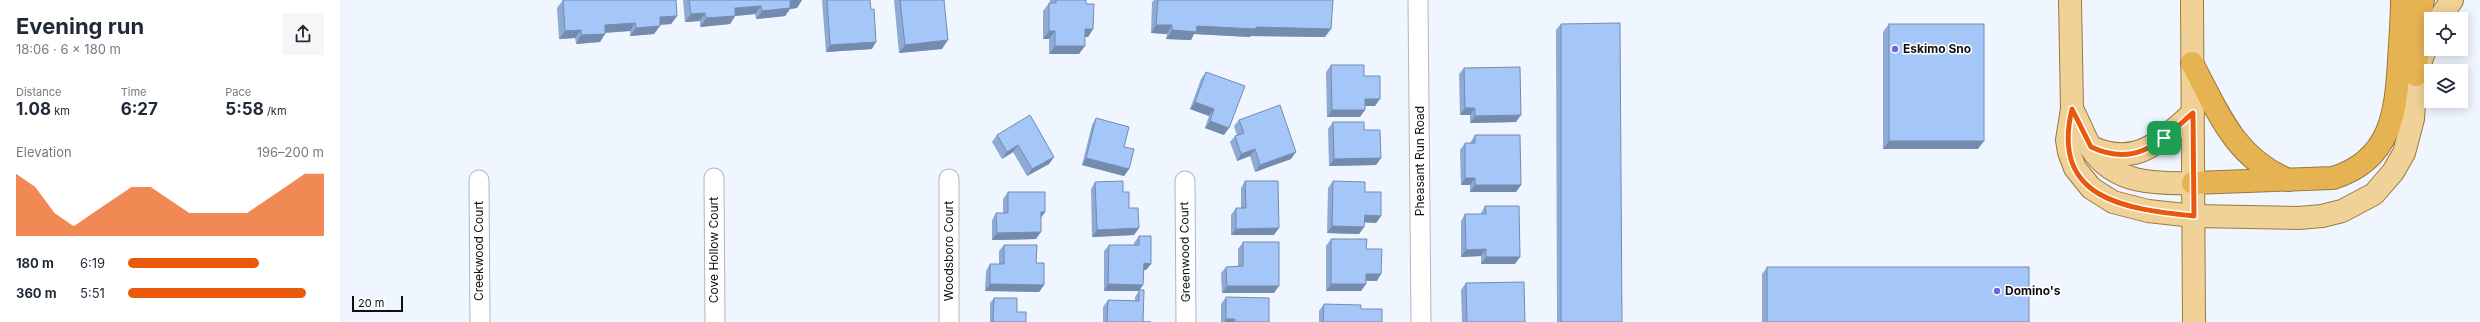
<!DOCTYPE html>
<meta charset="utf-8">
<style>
:root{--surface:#fff;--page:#f6f6f7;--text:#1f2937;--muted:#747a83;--accent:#ea580c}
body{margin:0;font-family:Inter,sans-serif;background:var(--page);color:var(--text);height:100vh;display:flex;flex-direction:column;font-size:15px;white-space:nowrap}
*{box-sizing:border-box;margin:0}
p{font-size:13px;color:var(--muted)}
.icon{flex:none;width:22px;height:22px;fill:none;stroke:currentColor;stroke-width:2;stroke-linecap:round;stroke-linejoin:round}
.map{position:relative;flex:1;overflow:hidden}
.side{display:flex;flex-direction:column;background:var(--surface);width:340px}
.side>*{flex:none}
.tools{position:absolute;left:2084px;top:12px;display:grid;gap:8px}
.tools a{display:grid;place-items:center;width:44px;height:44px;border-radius:0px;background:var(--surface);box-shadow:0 2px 10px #0003;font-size:20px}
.scale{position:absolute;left:12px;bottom:10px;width:51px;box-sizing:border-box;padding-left:4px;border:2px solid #0c0e11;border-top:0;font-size:11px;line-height:14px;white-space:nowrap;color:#0c0e11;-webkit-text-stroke:3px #fff;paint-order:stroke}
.pin{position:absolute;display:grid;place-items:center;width:34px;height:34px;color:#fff;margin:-17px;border-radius:8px;box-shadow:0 2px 6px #0006}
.round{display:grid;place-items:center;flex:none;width:42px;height:42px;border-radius:0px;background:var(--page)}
.head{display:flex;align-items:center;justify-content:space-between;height:68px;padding:0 16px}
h1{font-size:22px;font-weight:700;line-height:30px}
.figures{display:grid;grid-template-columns:repeat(3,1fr);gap:6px;height:68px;padding:4px 16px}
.figures div{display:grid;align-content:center}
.figures b{font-size:17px;font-weight:700}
.figures small{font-size:11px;font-weight:400}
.figures p{font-size:11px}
.chart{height:112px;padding:8px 16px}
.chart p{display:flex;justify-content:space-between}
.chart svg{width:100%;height:72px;margin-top:4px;fill:var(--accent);opacity:.7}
ul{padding:0 16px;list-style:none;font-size:13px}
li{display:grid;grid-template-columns:64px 48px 1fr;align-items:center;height:30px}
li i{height:10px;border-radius:5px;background:var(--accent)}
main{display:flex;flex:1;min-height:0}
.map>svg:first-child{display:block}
</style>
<main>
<section class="side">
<div class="head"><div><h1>Evening run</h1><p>18:06 · 6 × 180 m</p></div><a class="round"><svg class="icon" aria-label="share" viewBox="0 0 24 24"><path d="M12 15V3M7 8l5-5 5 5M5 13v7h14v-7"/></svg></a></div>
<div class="figures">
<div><p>Distance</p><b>1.08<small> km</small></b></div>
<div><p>Time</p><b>6:27</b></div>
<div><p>Pace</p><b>5:58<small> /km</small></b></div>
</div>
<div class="chart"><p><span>Elevation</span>196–200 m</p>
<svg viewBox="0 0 160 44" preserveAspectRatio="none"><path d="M0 44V6L10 14L20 30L30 38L40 30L50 22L60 14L70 14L80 22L90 30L100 30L110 30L120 30L130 22L140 14L150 6L160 6V44z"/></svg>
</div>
<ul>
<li><b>180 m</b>6:19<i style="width:67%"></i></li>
<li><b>360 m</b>5:51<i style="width:91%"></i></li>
</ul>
</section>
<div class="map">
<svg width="2140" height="322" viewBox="0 0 2140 322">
<rect width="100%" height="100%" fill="#f0f6ff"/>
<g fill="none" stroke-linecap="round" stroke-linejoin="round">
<g stroke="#b1b6bf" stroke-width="21">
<g id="minor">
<polyline points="1078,0 1081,322"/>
<polyline points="374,178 375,322"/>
<polyline points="139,180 140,322"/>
<polyline points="845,181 846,322"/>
<polyline points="609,322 609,179"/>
</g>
</g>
<g stroke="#9a793c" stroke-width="24">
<g id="major">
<polyline points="1730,0 1732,109 1727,140 1729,152 1735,168 1751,188 1773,202 1808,211 1854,216 1959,218 1982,216 2002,211 2034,194 2053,172 2064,153 2073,119 2076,75 2091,33"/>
<polyline points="1852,0 1854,322"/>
<polyline points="2099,19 2112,0"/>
<path d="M1732,109C1739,121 1744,136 1751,148C1774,184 1815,184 1853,183"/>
<path d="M1751,147C1797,168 1820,141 1853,113"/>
</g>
</g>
<g stroke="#9a793c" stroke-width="24">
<g id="highway">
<path d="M1852,63C1878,112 1894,157 1948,180"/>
<polyline points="2076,75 2079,21 2083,0"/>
<path d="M1853,183L1993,178C2051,160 2056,113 2059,61C2060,41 2062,20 2062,0"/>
</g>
</g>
<use href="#minor" stroke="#fff" stroke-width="19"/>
<use href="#major" stroke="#f0d198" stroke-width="22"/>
<use href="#highway" stroke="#e6b353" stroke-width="22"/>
</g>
<g fill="#8eaad5">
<polygon points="223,0 337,16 331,24 320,25 314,34 290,36 290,31 265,33 265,34 260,42 236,44 235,38 219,39 217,8"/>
<polygon points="343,0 462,0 457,8 450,9 445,16 416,19 415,14 395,16 390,24 360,27 360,21 345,22"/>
<polygon points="482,0 530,0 532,49 486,52"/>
<polygon points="554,0 604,0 602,49 559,53"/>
<polygon points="710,0 746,0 746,4 753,29 748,37 745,37 739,54 709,54 709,39 703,39 703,11 709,3 710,3"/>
<polygon points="814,0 993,0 985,37 911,36 910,37 854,34 851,40 826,39 827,34 811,33 812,2"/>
<polygon points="1221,24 1282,322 1217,322 1216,30"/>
<polygon points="1549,24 1638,149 1543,149 1543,32"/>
<polygon points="991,65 1024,76 1035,106 1025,106 1020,117 987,117 986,72"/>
<polygon points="1124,68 1176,122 1130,123 1130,115 1120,115 1119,74"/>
<polygon points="866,72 884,135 865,128 869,116 850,109 861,79"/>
<polygon points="756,118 789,169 784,176 742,165 752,125"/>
<polygon points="899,120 951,159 915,172 910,156 897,161 890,142 895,136 897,135 894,126"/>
<polygon points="993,122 1024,130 1041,158 1036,165 989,166 988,129"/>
<polygon points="657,135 714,157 709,164 687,176 673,152 662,159 652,142"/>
<polygon points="1135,135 1181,185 1176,192 1130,192 1130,185 1121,185 1120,150 1125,143 1130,143"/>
<polygon points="905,181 934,235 891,235 891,215 896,208 901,208 901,188"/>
<polygon points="993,181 1025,192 1041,216 1036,223 1024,222 1024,227 1019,234 987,233 988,188"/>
<polygon points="755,182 783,192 789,208 794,235 752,237 751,189"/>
<polygon points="668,192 705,212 701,218 696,239 652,240 652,220 656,213 663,213 663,199"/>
<polygon points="1145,206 1175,264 1141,264 1141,256 1121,257 1121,221 1125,214 1141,214 1141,213"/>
<polygon points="799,236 811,264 806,270 804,270 800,290 803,322 811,322 763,322 763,307 768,300 795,301 795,297 799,291 764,291 764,251 769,245 794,245 794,243"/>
<polygon points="991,239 1037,281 1026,281 1026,284 1021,291 986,291 986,246"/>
<polygon points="903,242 934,293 882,293 881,273 886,267 898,266 898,249"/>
<polygon points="664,245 696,263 704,285 699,292 645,291 646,271 650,264 659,264 659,251"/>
<polygon points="1427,267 1689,322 1422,322 1422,274"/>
<polygon points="1126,283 1185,322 1122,322 1121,290"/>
<polygon points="886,297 929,322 881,322 881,304"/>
<polygon points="654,298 677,312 686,322 650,322 650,303"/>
<polygon points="984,304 1021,309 1042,322 979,322 979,311"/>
</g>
<g fill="#748bae">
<polygon points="462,0 457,8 450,9 445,16 416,19 422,11 450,1"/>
<polygon points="421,6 415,14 395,16 390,24 360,27 366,18 395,8"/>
<polygon points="365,13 360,21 345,22 351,14"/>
<polygon points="337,16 331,24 314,25 320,17"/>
<polygon points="295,23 290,31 259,33 265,25"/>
<polygon points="816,25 832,25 827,34 811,33"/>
<polygon points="320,26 314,34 290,36 296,28"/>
<polygon points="857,26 916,27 991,29 985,37 911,36 910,37 854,34 851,40 826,39 832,30"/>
<polygon points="745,29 753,29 748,37 739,37"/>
<polygon points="241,30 235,38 219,39 225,31"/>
<polygon points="709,31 715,31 709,39 703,39"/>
<polygon points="265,34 260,42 236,44 241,35"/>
<polygon points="608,40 602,49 559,53 565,45"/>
<polygon points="536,42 532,49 486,52 490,45"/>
<polygon points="715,46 745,46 739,54 709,54"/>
<polygon points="1025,99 1040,99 1035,106 1020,106"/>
<polygon points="855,102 874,109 869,116 850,109"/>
<polygon points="1125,108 1135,108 1130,115 1120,115"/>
<polygon points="992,110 1025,110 1020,117 987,117"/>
<polygon points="1181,115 1176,122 1130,123 1135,116"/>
<polygon points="870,121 889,128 884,135 865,128"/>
<polygon points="1549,141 1644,141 1638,149 1543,149"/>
<polygon points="678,145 673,152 662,159 667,152"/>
<polygon points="915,149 910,156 897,161 901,154"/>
<polygon points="956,152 951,159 915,172 920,165"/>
<polygon points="714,157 709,164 687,176 692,169"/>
<polygon points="746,158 789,169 784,176 742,165"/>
<polygon points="1041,158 1036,165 989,166 994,159"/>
<polygon points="1125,178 1135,178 1130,185 1121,185"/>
<polygon points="1135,185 1181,185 1176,192 1130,192"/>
<polygon points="701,212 705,212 700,219"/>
<polygon points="1025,215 1041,216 1036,223 1020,222"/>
<polygon points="992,226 1024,227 1019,234 987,233"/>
<polygon points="799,228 794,235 752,237 757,230"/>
<polygon points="939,228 934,235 891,235 896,229"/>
<polygon points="701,232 696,239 652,240 657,233"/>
<polygon points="1146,249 1141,256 1121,257 1126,250"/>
<polygon points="1146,257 1180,257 1175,264 1141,264"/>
<polygon points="804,263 811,264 806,270 799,270"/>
<polygon points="1026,274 1041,274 1037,281 1021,280"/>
<polygon points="650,284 704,285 699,292 645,291"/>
<polygon points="768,284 803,285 799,291 764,291"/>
<polygon points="991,284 1026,284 1021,291 986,291"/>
<polygon points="887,286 939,286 934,293 882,293"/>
<polygon points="886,319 895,319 893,322 884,322"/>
</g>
<g fill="#a5c6f8" stroke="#748bae">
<polygon points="223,0 336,0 337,16 320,17 320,26 296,28 295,23 265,25 265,34 241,35 241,30 225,31"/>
<polygon points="349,0 459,0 450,1 450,8 422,11 421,6 395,8 395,16 366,18 365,13 351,14"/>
<polygon points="487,0 530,0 531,10 534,9 536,42 490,45"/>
<polygon points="560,0 604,0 608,40 565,45"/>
<polygon points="716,0 746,0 746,4 754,4 753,29 745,29 745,46 715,46 715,31 709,31 709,3 716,3"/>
<polygon points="818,0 993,0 991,29 916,27 916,29 857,26 856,32 832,30 832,25 816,25"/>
<polygon points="1280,23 1282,322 1221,322 1221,24"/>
<rect x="1549" y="24" width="95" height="117"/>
<polygon points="991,65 1024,65 1024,76 1040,76 1040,99 1025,99 1025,110 992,110"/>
<polygon points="1180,67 1181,115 1135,116 1135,108 1125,108 1124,68"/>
<polygon points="866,72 905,86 889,128 870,121 874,109 855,102"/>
<polygon points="940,105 956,152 920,165 915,149 901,154 895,136 904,133 899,120"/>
<polygon points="690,115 714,157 692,169 678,145 667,152 657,135"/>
<polygon points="756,118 789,127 784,147 794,149 789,169 746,158"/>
<polygon points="993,122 1024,122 1024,130 1040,130 1041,158 994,159"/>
<polygon points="1135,135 1180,135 1181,185 1135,185 1135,178 1125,178 1125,143 1135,143"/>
<polygon points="783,181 783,192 789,192 789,208 798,208 799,228 757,230 755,182"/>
<polygon points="905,181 938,181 939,228 896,229 896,208 906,208"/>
<polygon points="993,181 1025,182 1025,192 1041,192 1041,216 1025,215 1024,227 992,226"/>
<polygon points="668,192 705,192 705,212 701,212 701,232 657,233 656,213 668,213"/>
<polygon points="1145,206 1179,206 1180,257 1146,257 1146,249 1126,250 1125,214 1146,214"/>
<polygon points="799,236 811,236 811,264 804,263 803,285 768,284 769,245 799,245"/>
<polygon points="991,239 1027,239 1026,249 1042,249 1041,274 1026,274 1026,284 991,284"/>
<polygon points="903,242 939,242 939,286 887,286 886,267 903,266"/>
<polygon points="664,245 697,245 696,263 704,263 704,285 650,284 650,264 664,264"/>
<rect x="1427" y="267" width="262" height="55"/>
<polygon points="1184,282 1185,322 1127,322 1126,283"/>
<polygon points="799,290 804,290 803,322 811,322 767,322 768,300 799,301"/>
<polygon points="886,297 929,298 929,322 895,322 895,319 886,319"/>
<polygon points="654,298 677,298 677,312 686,312 686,322 653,322"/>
<polygon points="984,304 1021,305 1021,309 1042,309 1042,322 983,322"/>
</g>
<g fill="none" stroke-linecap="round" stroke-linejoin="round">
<g stroke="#fff" stroke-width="8">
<path id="route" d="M1732,109L1751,147C1797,168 1819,142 1853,113L1854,216C1786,209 1710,200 1732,109Z"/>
</g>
<use href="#route" stroke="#ea580c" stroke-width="5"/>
</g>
<g fill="#6f65e0" stroke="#fff" stroke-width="1.5">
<circle cx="1555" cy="49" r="4"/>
<circle cx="1657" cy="291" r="4"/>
</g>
<g text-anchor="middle" stroke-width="3" stroke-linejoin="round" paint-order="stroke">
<g font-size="12" font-weight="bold" fill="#0c0e11" stroke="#fff" text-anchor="start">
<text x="1563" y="53">Eskimo Sno</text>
<text x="1665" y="295">Domino's</text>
</g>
<g font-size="12" fill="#0c0e11" stroke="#fff">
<text transform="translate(1080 161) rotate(-90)" y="4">Pheasant Run Road</text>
<text transform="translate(374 250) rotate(-90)" y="4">Cove Hollow Court</text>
<text transform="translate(139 251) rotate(-90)" y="4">Creekwood Court</text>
<text transform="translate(609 251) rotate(-90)" y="4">Woodsboro Court</text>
<text transform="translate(845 252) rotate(-91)" y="4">Greenwood Court</text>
</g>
</g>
</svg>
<div class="tools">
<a><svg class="icon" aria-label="locate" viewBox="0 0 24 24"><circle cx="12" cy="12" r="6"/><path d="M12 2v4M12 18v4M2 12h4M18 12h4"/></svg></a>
<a><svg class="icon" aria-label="layers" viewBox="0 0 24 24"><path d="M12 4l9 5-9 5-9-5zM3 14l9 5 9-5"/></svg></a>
</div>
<div class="scale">20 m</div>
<div class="pin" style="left:1824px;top:138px;background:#1e9e55"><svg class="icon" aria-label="arrive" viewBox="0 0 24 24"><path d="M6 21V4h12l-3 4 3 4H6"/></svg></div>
</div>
</main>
